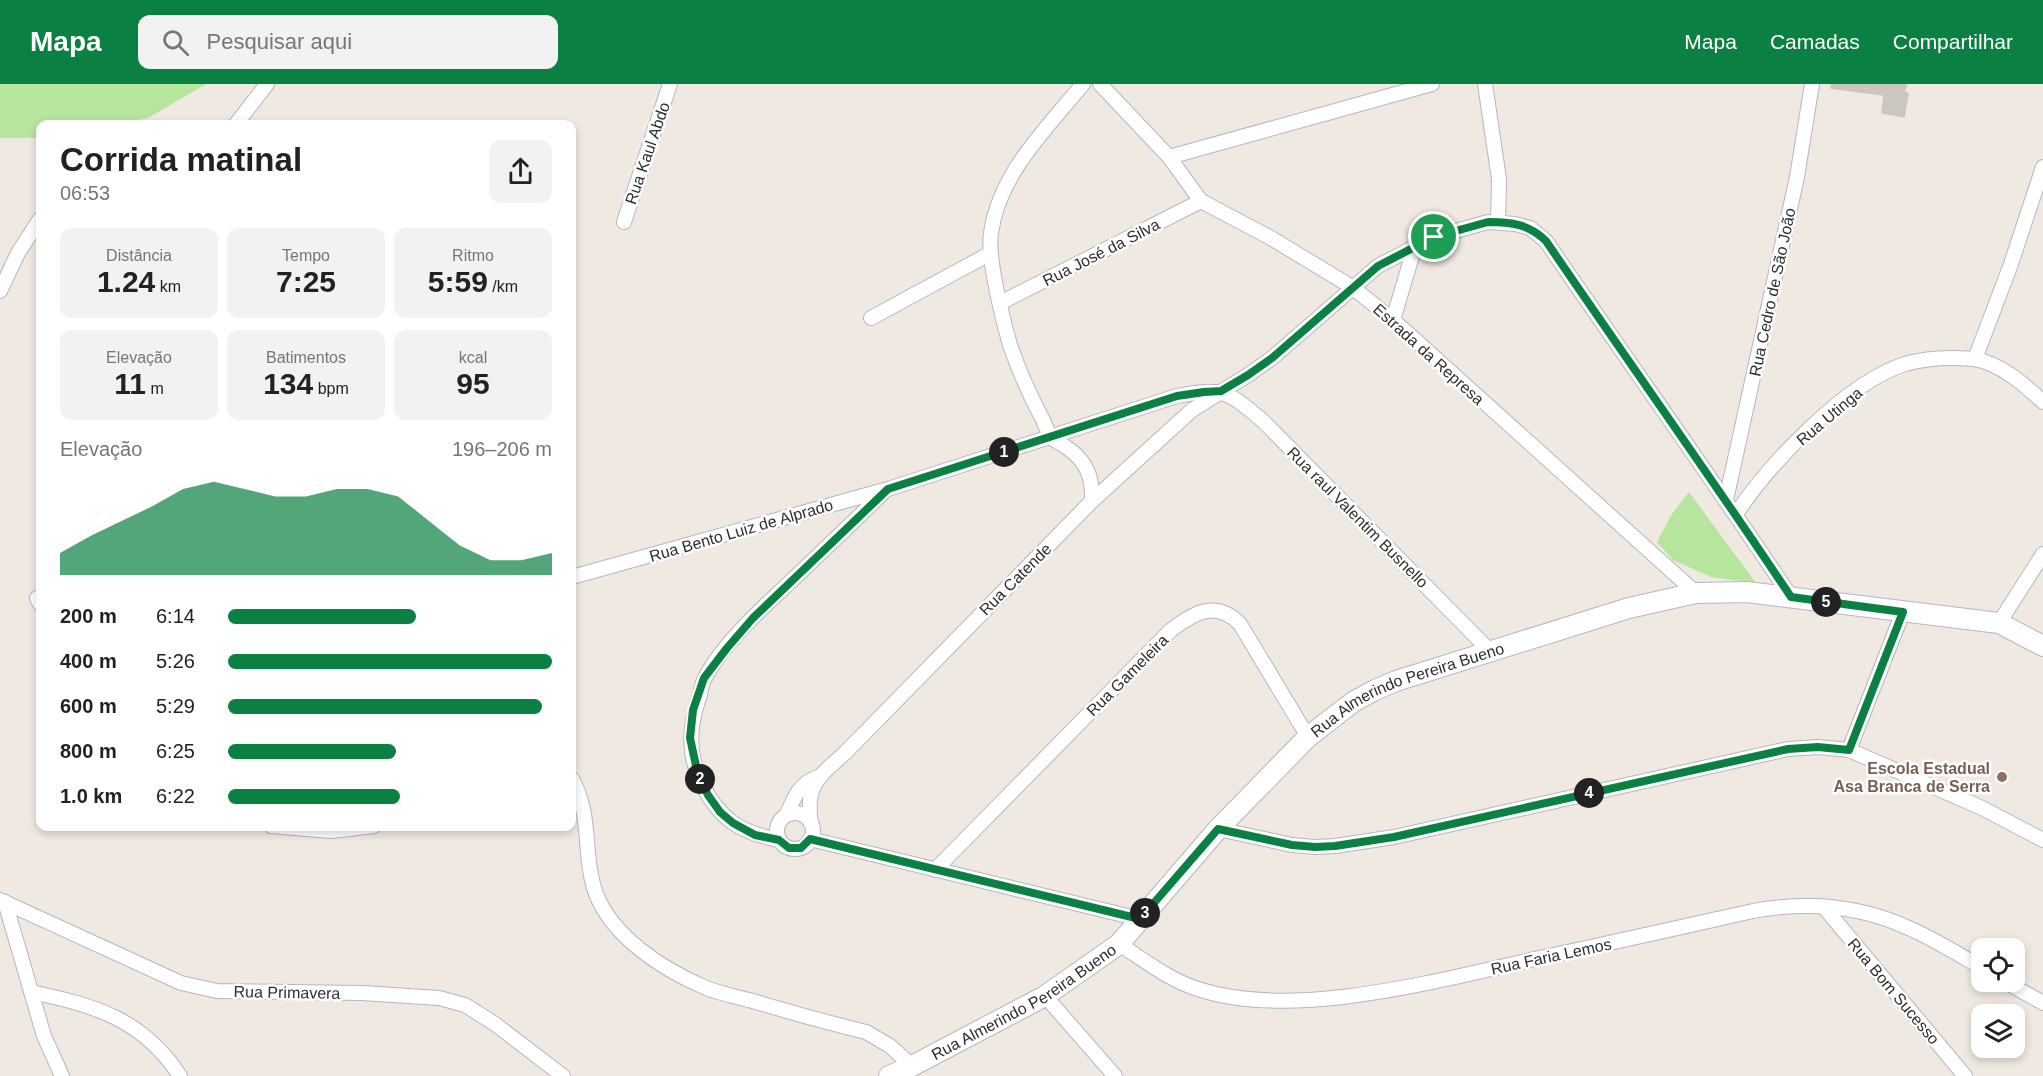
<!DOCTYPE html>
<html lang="pt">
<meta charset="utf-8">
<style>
:root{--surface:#fff;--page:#f2f2f2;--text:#222;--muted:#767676;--accent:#0b8043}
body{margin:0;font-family:Helvetica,sans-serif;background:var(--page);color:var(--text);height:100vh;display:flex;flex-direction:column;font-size:22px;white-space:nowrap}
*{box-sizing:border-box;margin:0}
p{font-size:20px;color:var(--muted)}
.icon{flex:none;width:33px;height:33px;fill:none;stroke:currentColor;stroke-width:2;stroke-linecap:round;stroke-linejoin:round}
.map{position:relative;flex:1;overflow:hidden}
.panel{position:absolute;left:36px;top:36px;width:540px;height:711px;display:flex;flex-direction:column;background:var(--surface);border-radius:12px;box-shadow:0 3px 9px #0003}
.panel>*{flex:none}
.buttons{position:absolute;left:1971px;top:854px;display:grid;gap:12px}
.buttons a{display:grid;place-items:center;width:54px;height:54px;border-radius:12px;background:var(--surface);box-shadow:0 3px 9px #0003;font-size:30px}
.pin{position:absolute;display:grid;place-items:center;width:51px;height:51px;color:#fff;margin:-26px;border:3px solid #fff;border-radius:50%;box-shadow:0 2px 6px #0007}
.km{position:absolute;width:30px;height:30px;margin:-15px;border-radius:50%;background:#222;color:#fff;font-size:16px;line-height:30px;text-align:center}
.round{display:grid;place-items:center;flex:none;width:63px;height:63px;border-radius:12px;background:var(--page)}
.overview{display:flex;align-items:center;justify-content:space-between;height:102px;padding:0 24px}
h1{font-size:33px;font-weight:700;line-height:45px}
.figures{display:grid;grid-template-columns:repeat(3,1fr);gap:9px;height:102px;padding:6px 24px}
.figures div{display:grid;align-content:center;border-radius:12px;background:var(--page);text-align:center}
.figures b{font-size:30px;font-weight:700}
.figures small{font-size:16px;font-weight:400}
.figures p{font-size:16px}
.chart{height:168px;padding:12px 24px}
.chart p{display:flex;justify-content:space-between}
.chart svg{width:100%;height:108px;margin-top:6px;fill:var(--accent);opacity:.7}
ul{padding:0 24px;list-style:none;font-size:20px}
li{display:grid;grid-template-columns:96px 72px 1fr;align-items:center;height:45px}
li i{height:15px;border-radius:8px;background:var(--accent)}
header{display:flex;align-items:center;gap:36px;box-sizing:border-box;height:84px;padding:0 30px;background:var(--accent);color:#fff}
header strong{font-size:28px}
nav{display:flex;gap:33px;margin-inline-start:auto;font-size:21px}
.search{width:420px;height:54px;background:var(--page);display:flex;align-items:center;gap:15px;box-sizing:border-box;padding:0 21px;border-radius:12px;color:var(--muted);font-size:22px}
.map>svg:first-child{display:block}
</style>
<header>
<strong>Mapa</strong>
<div class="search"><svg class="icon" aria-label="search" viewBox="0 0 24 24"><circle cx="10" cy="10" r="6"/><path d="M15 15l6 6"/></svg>Pesquisar aqui</div>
<nav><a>Mapa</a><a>Camadas</a><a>Compartilhar</a></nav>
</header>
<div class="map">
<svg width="2043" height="992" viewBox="0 0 2043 992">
<rect width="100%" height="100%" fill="#efe9e1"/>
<g fill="#b6e59e">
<polygon points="0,0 206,0 148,34 114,40 40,40 40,54 0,54"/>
<polygon points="1689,408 1756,499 1711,493 1673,476 1657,458 1672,430"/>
</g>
<polygon fill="#cbc7bf" stroke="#cbc5ba" stroke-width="1.5" points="1832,0 1907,0 1904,8 1908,10 1904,33 1882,29 1884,11 1831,4"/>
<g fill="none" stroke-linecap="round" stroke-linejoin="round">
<g stroke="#b4b7c1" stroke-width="16">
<g id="minor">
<path d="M1083,0C1046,45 999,90 991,149C987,174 1003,236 1010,261C1019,287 1030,312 1043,336C1045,341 1048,348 1051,353C1055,357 1062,360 1066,363C1086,376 1093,393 1092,417"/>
<polyline points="1100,0 1169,73 1201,117 1271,154 1352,203 1393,236 1696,509"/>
<polyline points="1485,0 1499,95 1498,138"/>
<polyline points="236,40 267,0"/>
<polyline points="1169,73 1432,0"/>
<polyline points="624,138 670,0"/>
<polyline points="0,207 18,169 40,135"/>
<polyline points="1000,219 1201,117"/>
<polyline points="871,234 991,169"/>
<polyline points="1393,236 1415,162"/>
<polyline points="1975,275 2011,180 2043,83"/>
<polyline points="1726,416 1797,93 1812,0"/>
<path d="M1736,430C1770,379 1846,299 1905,280C1926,274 1953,273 1974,275C2000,279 2025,301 2043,318"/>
<path d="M572,493L888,405L1177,312C1224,303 1227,307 1263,337L1489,566"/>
<polyline points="37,514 40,520"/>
<polyline points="1999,539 2043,470"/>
<polyline points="1849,666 1903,528"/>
<path d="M572,695C593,733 582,771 596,810C613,853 662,885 704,903C720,910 739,913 756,918C793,929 829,939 866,948L890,962L912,982"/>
<circle cx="795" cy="747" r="18"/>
<path d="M787,730C794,713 800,699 818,693"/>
<path d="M811,740C805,701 818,693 845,669L1092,417L1192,326L1248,291L1272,274L1378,182L1434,153L1488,138L1515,140L1530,144L1546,157C1627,276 1711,393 1791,513"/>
<polyline points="271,742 331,747 374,742"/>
<polyline points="1218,745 1292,761 1315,763 1335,762 1394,753 1788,665 1818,663 1849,666 1982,724 2043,756"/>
<polyline points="810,755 1140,835"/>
<path d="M779,756C741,749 719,735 702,700C687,669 689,642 700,611C701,605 702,599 705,594C722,561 760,526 787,501C820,470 853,438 886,406"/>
<path d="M935,786L1170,547C1193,529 1216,515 1240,540L1308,653"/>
<polyline points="0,816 181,899 217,907 362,909 439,914 465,921 495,940 563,992"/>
<polyline points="5,818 44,952 62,992"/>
<polyline points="1823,822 1965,992"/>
<path d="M1119,860C1144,876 1169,896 1198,905C1291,936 1432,898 1526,877C1602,861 1677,844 1753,827C1803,818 1856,821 1904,842C1931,853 1956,869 1982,884"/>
<polyline points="2004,897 2043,919"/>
<path d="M31,908C94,921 143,935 180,992"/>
<polyline points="1045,912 1115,992"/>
</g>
</g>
<g stroke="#b4b7c1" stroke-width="22">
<g id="secondary">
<path id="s1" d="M889,992L912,982L1045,912L1119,860L1218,745L1308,653L1353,618L1375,606L1396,597L1629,524L1696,509L1747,508L1999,539L2043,562"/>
</g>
</g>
<use href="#minor" stroke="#fff" stroke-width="14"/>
<use href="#secondary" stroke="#fff" stroke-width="20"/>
</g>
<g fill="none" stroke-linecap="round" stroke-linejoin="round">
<g stroke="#fff" stroke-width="12">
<path id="route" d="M1488,138C1511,138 1529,140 1546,157C1627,276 1711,393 1791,513L1903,528L1849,666L1818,663L1788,665L1394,753L1335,762L1315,763L1292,761L1218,745L1140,835L810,755L801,764H789L779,756L755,751L733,739L720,728L708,711L698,691L690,654L693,626L704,594L727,564L753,534L888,405L1177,312L1204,308L1221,307L1248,291L1272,274L1378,182L1434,153Z"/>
</g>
<use href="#route" stroke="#0b8043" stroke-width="8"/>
</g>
<circle fill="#8d6e63" stroke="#fff" stroke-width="2" cx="2002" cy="693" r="6"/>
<g text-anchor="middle" stroke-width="5" stroke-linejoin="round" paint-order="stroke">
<g font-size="16" fill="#2e2e2e" stroke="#fff">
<text transform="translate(647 69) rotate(-71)" y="6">Rua Kaul Abdo</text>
<text transform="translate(1101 168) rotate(-27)" y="6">Rua José da Silva</text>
<text transform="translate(1772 208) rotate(-78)" y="6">Rua Cedro de São João</text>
<text transform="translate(1429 270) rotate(42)" y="6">Estrada da Represa</text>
<text transform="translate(1829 332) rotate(-40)" y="6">Rua Utinga</text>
<text transform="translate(1358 433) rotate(45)" y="6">Rua raul Valentim Busnello</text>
<text transform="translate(741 446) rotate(-16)" y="6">Rua Bento Luiz de Alprado</text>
<text transform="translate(1015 495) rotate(-45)" y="6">Rua Catende</text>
<text transform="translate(1127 591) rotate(-45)" y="6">Rua Gameleira</text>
<text dy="6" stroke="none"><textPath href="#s1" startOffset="658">Rua Almerindo Pereira Bueno</textPath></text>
<text transform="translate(1551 872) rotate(-12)" y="6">Rua Faria Lemos</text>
<text transform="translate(1894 907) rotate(50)" y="6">Rua Bom Sucesso</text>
<text transform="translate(287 908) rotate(1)" y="6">Rua Primavera</text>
<text dy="6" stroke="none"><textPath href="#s1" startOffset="154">Rua Almerindo Pereira Bueno</textPath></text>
</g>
<g font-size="16" font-weight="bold" fill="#785e54" stroke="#fff" text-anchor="end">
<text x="1990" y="690">Escola Estadual<tspan x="1990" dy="18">Asa Branca de Serra</tspan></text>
</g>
</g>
</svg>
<div class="buttons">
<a><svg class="icon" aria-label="locate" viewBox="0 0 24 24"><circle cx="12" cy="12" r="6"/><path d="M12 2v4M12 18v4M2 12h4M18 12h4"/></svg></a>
<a><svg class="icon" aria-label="layers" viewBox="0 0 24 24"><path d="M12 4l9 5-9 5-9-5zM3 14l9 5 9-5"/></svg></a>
</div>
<div class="pin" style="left:1434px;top:153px;background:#1e9e55"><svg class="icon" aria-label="arrive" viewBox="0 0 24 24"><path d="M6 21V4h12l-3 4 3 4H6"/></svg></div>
<b class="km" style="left:1004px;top:368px">1</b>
<b class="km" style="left:700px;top:695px">2</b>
<b class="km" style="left:1145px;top:829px">3</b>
<b class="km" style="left:1589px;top:709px">4</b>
<b class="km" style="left:1826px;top:518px">5</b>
<section class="panel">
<div class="overview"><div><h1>Corrida matinal</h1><p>06:53</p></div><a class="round"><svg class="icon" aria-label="share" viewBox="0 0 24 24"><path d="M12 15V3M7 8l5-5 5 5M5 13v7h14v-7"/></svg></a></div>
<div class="figures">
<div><p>Distância</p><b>1.24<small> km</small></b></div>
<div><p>Tempo</p><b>7:25</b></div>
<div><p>Ritmo</p><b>5:59<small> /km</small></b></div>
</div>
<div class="figures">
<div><p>Elevação</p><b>11<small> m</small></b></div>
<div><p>Batimentos</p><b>134<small> bpm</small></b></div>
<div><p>kcal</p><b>95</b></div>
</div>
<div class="chart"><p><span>Elevação</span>196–206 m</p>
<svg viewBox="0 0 160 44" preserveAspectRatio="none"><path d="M0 44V35L10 28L20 22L30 16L40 9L50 6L60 9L70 12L80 12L90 9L100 9L110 12L120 22L130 32L140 38L150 38L160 35V44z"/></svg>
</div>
<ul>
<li><b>200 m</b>6:14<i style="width:58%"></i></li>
<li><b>400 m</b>5:26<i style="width:100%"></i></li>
<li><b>600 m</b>5:29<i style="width:97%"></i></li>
<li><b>800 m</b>6:25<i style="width:52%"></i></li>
<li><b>1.0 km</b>6:22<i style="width:53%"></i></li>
</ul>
</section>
</div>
